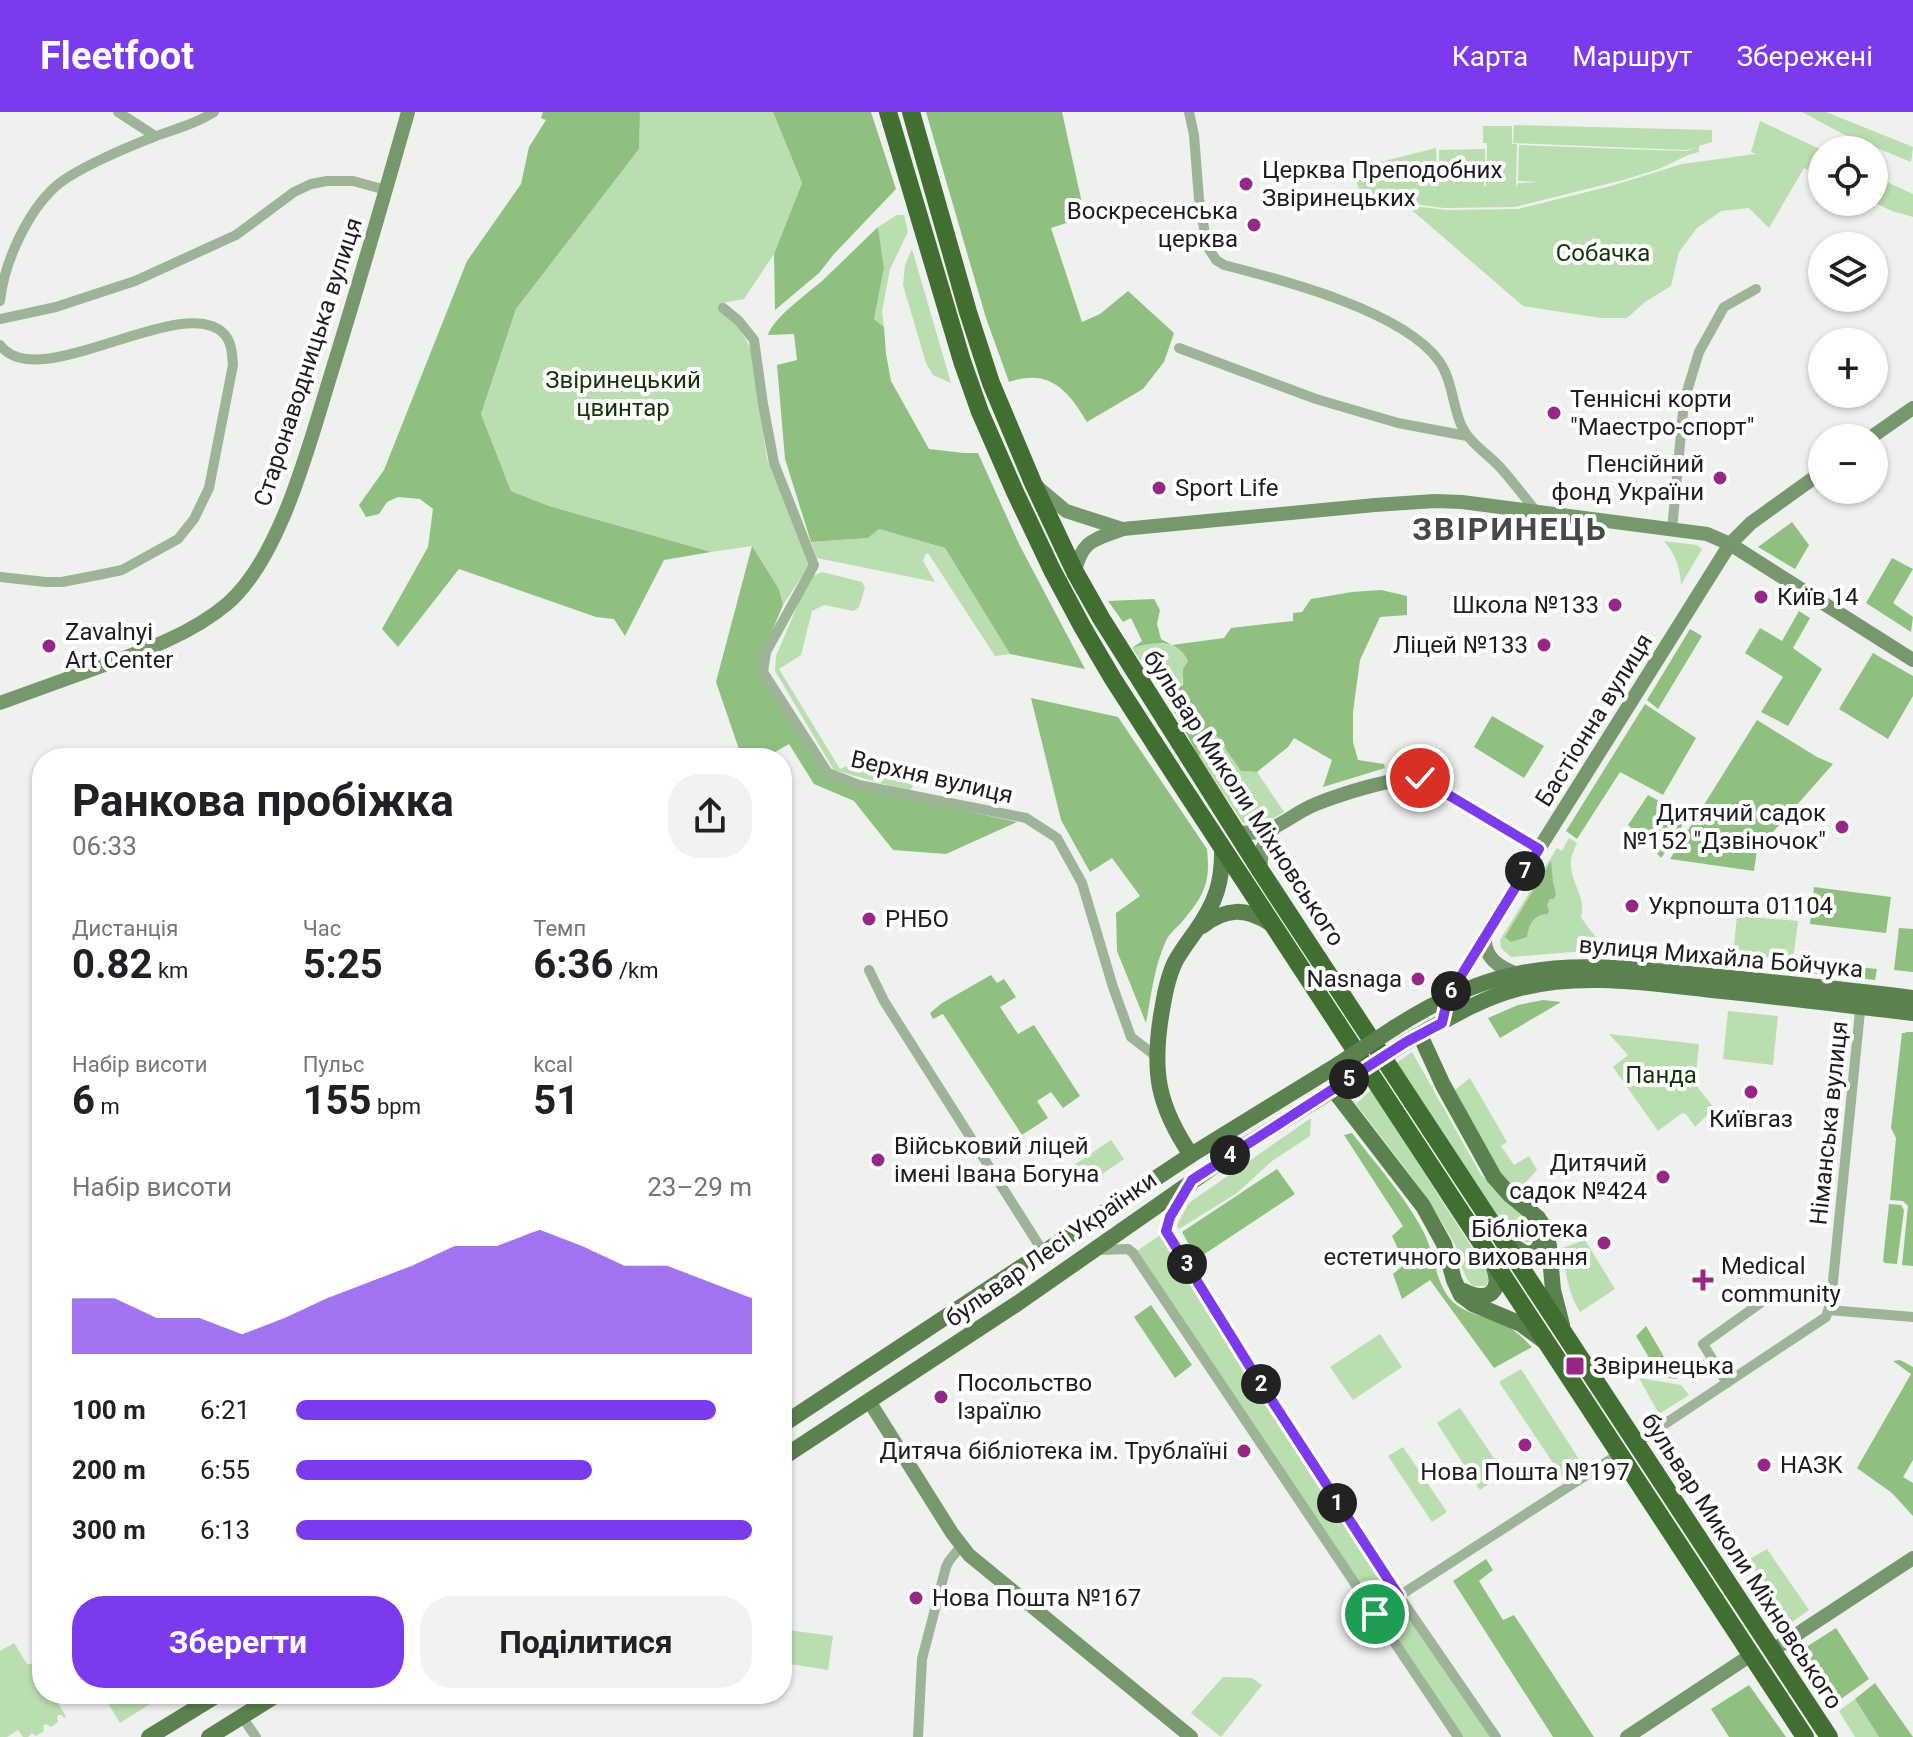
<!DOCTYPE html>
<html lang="uk">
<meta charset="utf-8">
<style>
:root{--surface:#fff;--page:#f2f2f2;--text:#202124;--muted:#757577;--accent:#7c3aed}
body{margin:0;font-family:Roboto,sans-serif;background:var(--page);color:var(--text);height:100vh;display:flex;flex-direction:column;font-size:30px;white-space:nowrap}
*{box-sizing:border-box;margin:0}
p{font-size:26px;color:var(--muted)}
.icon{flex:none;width:44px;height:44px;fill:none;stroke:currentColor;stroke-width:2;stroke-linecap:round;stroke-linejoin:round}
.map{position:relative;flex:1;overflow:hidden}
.sheet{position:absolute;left:32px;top:636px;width:760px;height:956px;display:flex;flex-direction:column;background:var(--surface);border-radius:32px;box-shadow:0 2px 6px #0004}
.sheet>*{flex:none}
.controls{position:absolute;left:1808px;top:24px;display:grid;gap:16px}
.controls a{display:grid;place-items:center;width:80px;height:80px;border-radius:50%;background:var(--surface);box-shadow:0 2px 6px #0004;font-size:40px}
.pin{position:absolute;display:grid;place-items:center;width:68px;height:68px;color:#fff;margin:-34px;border:4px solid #fff;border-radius:50%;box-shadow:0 2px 8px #0007}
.km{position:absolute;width:40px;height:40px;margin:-20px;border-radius:50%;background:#222;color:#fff;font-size:22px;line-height:40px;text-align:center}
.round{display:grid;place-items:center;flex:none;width:84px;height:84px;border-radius:32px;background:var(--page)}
.overview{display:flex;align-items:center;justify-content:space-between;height:136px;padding:0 40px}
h1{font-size:44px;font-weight:700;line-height:60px}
.figures{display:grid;grid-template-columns:repeat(3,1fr);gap:12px;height:136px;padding:8px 40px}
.figures div{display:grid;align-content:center}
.figures b{font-size:40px;font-weight:700}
.figures small{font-size:22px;font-weight:400}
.figures p{font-size:22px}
.chart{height:224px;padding:16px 40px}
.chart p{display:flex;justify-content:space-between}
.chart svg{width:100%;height:144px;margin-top:8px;fill:var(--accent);opacity:.7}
.action{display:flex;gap:16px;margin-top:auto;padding:16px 40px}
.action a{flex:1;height:92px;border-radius:32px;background:var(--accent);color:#fff;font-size:32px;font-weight:700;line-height:92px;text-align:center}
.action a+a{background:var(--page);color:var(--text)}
ul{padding:0 40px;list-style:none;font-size:26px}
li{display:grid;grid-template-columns:128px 96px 1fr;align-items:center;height:60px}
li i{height:20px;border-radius:10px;background:var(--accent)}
header{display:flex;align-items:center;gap:48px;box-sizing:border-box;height:112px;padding:0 40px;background:var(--accent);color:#fff}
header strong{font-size:38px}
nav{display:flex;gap:44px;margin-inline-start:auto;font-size:28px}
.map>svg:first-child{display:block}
</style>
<header>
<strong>Fleetfoot</strong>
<nav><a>Карта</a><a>Маршрут</a><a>Збережені</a></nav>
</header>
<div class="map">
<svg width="1913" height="1625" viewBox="0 0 1913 1625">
<rect width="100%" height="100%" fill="#eef1ed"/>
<g fill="#badeaf">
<polygon points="640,0 773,0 802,71 774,142 744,187 723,191 718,196 739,215 751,237 767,347 809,453 783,493 779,477 752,434 711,440 549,394 511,379 481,302 516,197 639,37"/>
<polygon points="1802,0 1826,0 1913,35 1911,50 1843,22"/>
<polygon points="1760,9 1822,38 1822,65 1804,56 1769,116 1749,96 1721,99 1697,116 1679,140 1671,174 1645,190 1627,206 1601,206 1523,194 1406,93 1446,98 1518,97 1611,74 1682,52 1756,42 1751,40"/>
<polygon points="1514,13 1712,18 1712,30 1699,34 1699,40 1688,43 1659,57 1623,68 1515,95 1444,96 1361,85 1353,57 1436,36 1437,59 1484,59 1484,74 1494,75 1486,74 1487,31 1483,31 1483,14 1512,14 1512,32 1517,32 1516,76 1518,71 1541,70 1518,69 1519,33 1653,38 1687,39 1695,36 1686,38 1513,31"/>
<polygon points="1485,37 1485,57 1439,58 1439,38"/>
<polygon points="1874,64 1913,82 1913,105 1892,99 1873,90"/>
<polygon points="897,103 904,103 908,120 890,157 882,199 884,215 874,207 884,156 878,115"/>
<polygon points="912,137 951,271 933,263 926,251 903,173 905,153"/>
<polygon points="879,417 945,436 1010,542 995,544 928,441 925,443 923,449 935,470 817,446 811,430 868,426"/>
<path d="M1664,429L1697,433L1702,437L1681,473C1680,455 1676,443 1664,429Z"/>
<polygon points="822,460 862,470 865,476 859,495 854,499 824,493 812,499 801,543 779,557 840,657 861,648 913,663 915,668 912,676 908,679 834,658 775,559 776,544 802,483 813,464"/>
<path d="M1153,530C1170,533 1180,532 1188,549C1179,563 1186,583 1172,595L1132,536Z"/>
<path d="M1214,619L1241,659L1257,660L1284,700C1272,709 1258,712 1243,711L1199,645L1205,626Z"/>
<path d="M1569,726L1577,731C1575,736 1571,743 1571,749C1569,769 1587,785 1581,805C1596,829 1609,839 1638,843V844L1585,839L1511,845L1501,836L1500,828L1557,736L1562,739Z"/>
<polygon points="1737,804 1798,809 1793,848 1733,842"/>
<polygon points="1728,899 1778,904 1773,953 1723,947"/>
<polygon points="1609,922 1699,932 1695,972 1714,996 1695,1015 1686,1002 1682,1001 1658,1019 1613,955 1628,943"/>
<path d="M1412,940L1481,1063L1530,1106C1537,1114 1540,1122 1530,1130H1524L1510,1122L1395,952Z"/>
<polygon points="1470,966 1507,1030 1501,1034 1514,1053 1529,1044 1537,1058 1516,1081 1504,1068 1455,978"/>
<path d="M1371,978L1490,1164L1486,1174H1473C1461,1164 1461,1143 1453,1129C1426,1080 1390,1037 1356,992Z"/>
<polygon points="1311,1006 1310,1024 1272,1049 1237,1081 1179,1117 1177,1113 1189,1091"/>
<polygon points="1111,1028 1124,1047 1083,1075 1070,1056"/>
<polygon points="1166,1119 1252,1258 1496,1625 1458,1625 1134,1141"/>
<path d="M1585,1128L1615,1177L1580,1200C1568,1181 1565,1159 1562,1136Z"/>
<polygon points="1380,1222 1402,1255 1353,1288 1330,1255"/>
<polygon points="1521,1257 1586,1358 1567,1372 1499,1270"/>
<polygon points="1639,1266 1681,1273 1689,1283 1659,1302"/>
<polygon points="1460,1296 1504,1361 1480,1378 1437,1311"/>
<polygon points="1403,1335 1447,1400 1432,1410 1388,1344"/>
<polygon points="1767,1437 1809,1498 1789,1512 1748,1448"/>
<polygon points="788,1518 833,1524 828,1558 784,1551"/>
<polygon points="14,1531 27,1552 33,1552 42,1566 42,1582 52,1582 66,1604 64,1606 62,1603 58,1603 57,1606 58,1610 51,1615 46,1612 43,1614 44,1619 36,1624 32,1621 28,1625 23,1625 18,1618 7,1625 0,1625 0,1539"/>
<polygon points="1223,1565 1252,1566 1262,1573 1221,1625 1191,1601"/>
<polygon points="127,1582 166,1582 120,1611 109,1593"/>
<polygon points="1855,1587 1879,1625 1855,1625 1839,1599"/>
</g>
<g fill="#8fc080">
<polygon points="543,0 640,0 639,37 516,197 481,302 511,379 549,394 711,440 664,448 625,524 614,507 596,505 459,457 398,535 382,517 428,435 433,397 420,387 398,385 387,390 379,402 366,405 359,393 384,358 467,149 521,72 529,35 546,8 541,6"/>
<polygon points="773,0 871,0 896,77 834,142 819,161 775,198 774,142 802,71"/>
<path d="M926,0H1062L1085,105L1051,116L1082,210L1100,202L1128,179L1174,221L1164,250L1143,277L1087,310C1068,278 1049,256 1009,270L986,206Z"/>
<path d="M878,115L884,156L874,207L884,215L886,242L891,269L929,337L964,341H978L1019,432L1085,557L1010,542L945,436L879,417L868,426L811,430L785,347L777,253L797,248L794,222L768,223C773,206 808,181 822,169C841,151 859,133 878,115Z"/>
<polygon points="1792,410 1809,433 1795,457 1758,435"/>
<polygon points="752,434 779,477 783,493 760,548 827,665 859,676 1017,710 946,742 893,738 854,689 814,672 789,632 765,646 742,646 716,570"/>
<polygon points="1892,446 1913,457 1893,491 1913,505 1911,520 1866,491"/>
<path d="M1381,478L1407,484V503L1380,505L1360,548L1353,600V630L1358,648L1384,652L1385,656L1323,675L1332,648L1294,626L1288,635L1257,660L1241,659L1214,620L1205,626L1199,645L1172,595L1177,591L1174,579L1183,573V557L1188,549C1176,525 1154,530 1132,536L1142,529L1131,506L1123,510L1108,489L1154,487L1160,498L1157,512L1161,527L1172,533L1224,526L1231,516L1293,509V501L1302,500L1311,487L1352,480Z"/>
<polygon points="1799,499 1810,506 1793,536 1822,557 1788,614 1761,600 1783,565 1745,541 1760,516 1782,529"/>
<polygon points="1690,517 1702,524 1658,597 1647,588"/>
<polygon points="1873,541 1913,564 1913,584 1888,627 1839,597"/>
<path d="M1031,586L1118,605L1207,737C1211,773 1203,784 1181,811C1175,817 1168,823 1165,831C1154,856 1151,885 1146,911L1117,839L1116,801L1140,784L1112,746L1090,760L1061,708Z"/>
<polygon points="1645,592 1696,626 1663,683 1620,660 1577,727 1566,719"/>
<polygon points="1492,604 1544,634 1524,666 1474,635"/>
<polygon points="1757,608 1817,645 1833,652 1757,738 1754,759 1670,747"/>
<polygon points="1648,683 1687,704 1676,725 1661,746 1646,729 1628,713"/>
<path d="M1551,749L1553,770L1556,782L1554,787H1550L1547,793L1549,798L1548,802C1533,802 1529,813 1527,825L1511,830L1505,825Z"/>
<polygon points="1814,775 1891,785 1886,821 1810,812"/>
<polygon points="1899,816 1913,817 1913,860 1894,858"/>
<polygon points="1801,849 1877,857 1875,868 1800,860"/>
<polygon points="991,863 997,871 1004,867 1016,885 1000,895 1018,922 1034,913 1080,984 1063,996 1051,980 1037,989 1048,1006 1022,1023 943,902 933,907 930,901 942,891"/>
<polygon points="1543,888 1561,890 1500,926 1488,906 1518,893"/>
<polygon points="1906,920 1913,920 1913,1154 1902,1153 1908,1094 1903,1089 1890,1088 1896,1026 1891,1016 1902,921 1905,921"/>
<path d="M1352,1021C1375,1051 1408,1088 1424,1121C1435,1143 1435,1171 1452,1189C1465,1202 1488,1205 1503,1212C1514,1217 1523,1226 1532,1235L1494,1256L1430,1168L1402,1187L1393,1162L1405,1152L1392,1124L1403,1114L1344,1023Z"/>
<polygon points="1277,1057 1295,1082 1197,1147 1182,1120"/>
<polygon points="1889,1092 1901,1093 1904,1098 1897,1152 1885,1151 1883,1149"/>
<polygon points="1151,1193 1192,1253 1175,1266 1134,1205"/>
<polygon points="1646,1214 1677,1267 1641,1262 1650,1253 1650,1247 1636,1224"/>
<polygon points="1900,1248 1913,1255 1913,1348 1903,1365 1913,1371 1913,1404 1892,1381 1857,1356 1911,1262 1893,1249"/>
<polygon points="1486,1447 1493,1458 1479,1469 1503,1508 1514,1503 1594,1625 1553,1625 1453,1469"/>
<polygon points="1836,1516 1869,1567 1834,1592 1800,1539"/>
<polygon points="1875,1571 1913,1625 1879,1625 1855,1587"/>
<polygon points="1749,1573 1786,1625 1729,1625 1711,1597"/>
</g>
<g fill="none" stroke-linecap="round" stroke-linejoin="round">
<g stroke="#9eb498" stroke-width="10">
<polyline points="118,0 155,24"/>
<path d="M1189,0L1194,23L1199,87L1207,134L1216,148L1224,153C1283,168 1403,199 1439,249C1455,272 1452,303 1467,323C1475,334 1488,343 1498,353C1512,368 1524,385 1537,400"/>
<path d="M0,189C4,151 27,100 56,74C77,56 130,34 156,24C176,17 195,12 214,0"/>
<polyline points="723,196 739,209 754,228 763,292 774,351 814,453 766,540 763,560 828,661 859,673 1026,706 1057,726 1082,771 1113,875 1131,925 1157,945"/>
<polyline points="0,207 56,195 135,169 236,123 294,80 311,72 327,69 353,69 386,78"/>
<path d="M0,233C38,285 185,177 225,223C232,231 232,243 233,253L209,376L194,407L178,427L122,458L98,463L62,470H46L0,465"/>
<polyline points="1179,236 1316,287 1398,311 1467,324"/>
<polyline points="1672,418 1684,289 1699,240 1724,195 1756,177"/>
<polyline points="869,858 884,889 1044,1141"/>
<polyline points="1186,1078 1170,1105 1166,1119 1325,1372 1399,1484 1496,1625"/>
<polyline points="1099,1138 1128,1137 1133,1141 1458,1625"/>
<polyline points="1829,1198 1913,1205"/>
<polyline points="1727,1271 1703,1232 1776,1180 1831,1182"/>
<polyline points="1636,1331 1826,1205 1831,1189 1861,889"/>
<polyline points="1375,1502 1399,1484 1619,1342"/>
<polyline points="242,1605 256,1625"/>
<polyline points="918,1625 922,1547 946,1455 949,1449 961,1434"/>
</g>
<g stroke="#77976d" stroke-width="14">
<polyline points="1870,326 1913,296"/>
<polyline points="1035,373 1066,399 1122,417"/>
<path d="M1075,460C1082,427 1095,428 1123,417L1375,393L1435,389L1462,390L1707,422L1730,432L1913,548"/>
<path d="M0,591C30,580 61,569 91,558C138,541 189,524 227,492C281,446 310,329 331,262C358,175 383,88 408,0"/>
<path d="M1235,719C1271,728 1286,704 1316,692C1341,682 1394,665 1420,666L1539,737"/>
<polyline points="1260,758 1262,737 1273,717"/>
<path d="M1485,823C1483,846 1499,855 1517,862"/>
<polyline points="1442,911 1448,885 1488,818 1730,432 1751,411 1822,360"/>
<polyline points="869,1289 952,1421 969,1443 1191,1625"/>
<polyline points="1773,1538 1913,1446"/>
<polyline points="1627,1625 1751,1543"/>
</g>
<g stroke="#5a814e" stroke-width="16">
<path d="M1202,814C1226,796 1246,795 1271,812"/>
<path d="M1394,916C1431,892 1473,871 1517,862C1577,849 1639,858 1700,863C1771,870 1842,877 1913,886"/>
<polyline points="1420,923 1443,973 1494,1065 1509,1082 1538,1106 1544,1115 1549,1134 1553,1178 1562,1213"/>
<path d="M1406,930C1441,911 1478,887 1517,877C1580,860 1647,871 1712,878C1779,885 1846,893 1913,901"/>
<polyline points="1333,977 1423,1094 1444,1132 1454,1168 1461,1183 1473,1192 1521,1212 1544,1229"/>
<path d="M1191,1043C1158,994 1152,961 1161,904C1164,886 1167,867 1175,850C1181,839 1188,830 1195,820C1216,791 1223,769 1222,734"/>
<polyline points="1505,1129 1526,1142 1536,1140 1544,1127 1544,1117"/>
<path d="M1464,1179C1488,1192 1504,1179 1493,1153"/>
<polyline points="782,1313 1191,1043 1339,952"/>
<polyline points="782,1346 1018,1191 1233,1041 1347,969"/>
<polyline points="149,1625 219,1582"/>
<polyline points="209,1625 278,1582"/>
</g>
<g stroke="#416f32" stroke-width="18">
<polyline points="888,0 962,249 980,300 1015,380 1052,458 1083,516 1113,567 1180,671 1805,1625"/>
<polyline points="911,0 968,200 991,271 1033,371 1075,460 1101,506 1260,758 1829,1625"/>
</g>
<g stroke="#5a814e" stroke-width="16">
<polyline points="1339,952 1394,916"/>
<polyline points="1347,969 1406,930"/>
</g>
</g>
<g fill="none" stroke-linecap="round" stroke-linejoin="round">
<g stroke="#fff" stroke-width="16">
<polyline id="route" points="1375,1502 1399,1484 1252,1258 1166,1119 1170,1105 1192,1068 1406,930 1442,911 1448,885 1539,737 1420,666"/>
</g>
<use href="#route" stroke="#7c3aed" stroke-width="10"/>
</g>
<g fill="#962787" stroke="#fff" stroke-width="3">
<circle cx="1246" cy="72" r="8"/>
<circle cx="1254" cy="113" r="8"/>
<circle cx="1554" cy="301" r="8"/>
<circle cx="1720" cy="366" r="8"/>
<circle cx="1159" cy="376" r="8"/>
<circle cx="1761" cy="485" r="8"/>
<circle cx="1615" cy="493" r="8"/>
<circle cx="1544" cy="533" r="8"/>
<circle cx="49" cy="534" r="8"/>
<circle cx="1842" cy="715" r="8"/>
<circle cx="1632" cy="794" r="8"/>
<circle cx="869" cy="807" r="8"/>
<circle cx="1418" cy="867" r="8"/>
<circle cx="1751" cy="980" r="8"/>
<circle cx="878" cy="1048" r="8"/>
<circle cx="1663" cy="1065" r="8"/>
<circle cx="1604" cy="1131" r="8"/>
<path d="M1699 1156h8v8h8v8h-8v8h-8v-8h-8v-8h8z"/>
<rect x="1565" y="1244" width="20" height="20" rx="4"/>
<circle cx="941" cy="1285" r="8"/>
<circle cx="1525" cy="1333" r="8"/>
<circle cx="1244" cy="1339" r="8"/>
<circle cx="1764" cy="1353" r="8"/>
<circle cx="916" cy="1486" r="8"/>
</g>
<g text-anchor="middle" stroke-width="8" stroke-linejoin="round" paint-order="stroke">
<g font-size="24" fill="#1e1f1d" stroke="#fff" text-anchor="start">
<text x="1262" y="66">Церква Преподобних<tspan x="1262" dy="28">Звіринецьких</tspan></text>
<text x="1238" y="107" text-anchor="end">Воскресенська<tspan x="1238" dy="28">церква</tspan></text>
<text x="1570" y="295">Теннісні корти<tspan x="1570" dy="28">"Маестро-спорт"</tspan></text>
<text x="1704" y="360" text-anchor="end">Пенсійний<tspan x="1704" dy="28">фонд України</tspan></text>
<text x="1175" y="384">Sport Life</text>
<text x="1777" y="493">Київ 14</text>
<text x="1599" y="501" text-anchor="end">Школа №133</text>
<text x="65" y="528">Zavalnyi<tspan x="65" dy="28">Art Center</tspan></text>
<text x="1528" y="541" text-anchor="end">Ліцей №133</text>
<text x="1826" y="709" text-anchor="end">Дитячий садок<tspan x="1826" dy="28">№152 "Дзвіночок"</tspan></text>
<text x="1648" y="802">Укрпошта 01104</text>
<text x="885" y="815">РНБО</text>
<text x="1402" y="875" text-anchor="end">Nasnaga</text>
<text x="1751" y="1015" text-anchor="middle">Київгаз</text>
<text x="894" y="1042">Військовий ліцей<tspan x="894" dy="28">імені Івана Богуна</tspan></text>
<text x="1647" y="1059" text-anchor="end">Дитячий<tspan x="1647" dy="28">садок №424</tspan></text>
<text x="1588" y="1125" text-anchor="end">Бібліотека<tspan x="1588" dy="28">естетичного виховання</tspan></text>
<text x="1721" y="1162">Medical<tspan x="1721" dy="28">community</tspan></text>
<text x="1593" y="1262">Звіринецька</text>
<text x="957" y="1279">Посольство<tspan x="957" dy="28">Ізраїлю</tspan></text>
<text x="1228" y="1347" text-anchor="end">Дитяча бібліотека ім. Трублаїні</text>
<text x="1780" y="1361">НАЗК</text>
<text x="1525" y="1368" text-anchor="middle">Нова Пошта №197</text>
<text x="932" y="1494">Нова Пошта №167</text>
</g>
<g font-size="24" fill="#143508" stroke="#fff">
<text x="1603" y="149">Собачка</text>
<text x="623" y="276">Звіринецький<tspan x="623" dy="28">цвинтар</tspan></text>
<text x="1661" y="971">Панда</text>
</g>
<g font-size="24" fill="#1e1f1d" stroke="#fff">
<text transform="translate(308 250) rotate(-72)" y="8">Старонаводницька вулиця</text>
<text transform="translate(1594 608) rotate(-58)" y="8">Бастіонна вулиця</text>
<text transform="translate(932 665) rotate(13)" y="8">Верхня вулиця</text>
<text transform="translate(1244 686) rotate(57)" y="8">бульвар Миколи Міхновського</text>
<text transform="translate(1721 845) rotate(5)" y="8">вулиця Михайла Бойчука</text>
<text transform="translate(1829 1011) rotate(-84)" y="8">Німанська вулиця</text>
<text transform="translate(1051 1137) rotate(-35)" y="8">бульвар Лесі Українки</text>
<text transform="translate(1742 1449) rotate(57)" y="8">бульвар Миколи Міхновського</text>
</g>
<g font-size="32" font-weight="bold" letter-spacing="2" fill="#474946" stroke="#fff">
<text x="1510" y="428">ЗВІРИНЕЦЬ</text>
</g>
</g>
</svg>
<div class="controls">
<a><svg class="icon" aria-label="locate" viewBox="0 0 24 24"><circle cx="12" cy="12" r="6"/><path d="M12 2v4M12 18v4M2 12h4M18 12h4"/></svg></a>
<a><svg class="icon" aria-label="layers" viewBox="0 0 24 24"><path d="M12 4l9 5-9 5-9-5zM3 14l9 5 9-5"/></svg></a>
<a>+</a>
<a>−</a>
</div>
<div class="pin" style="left:1375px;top:1502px;background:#1e9e55"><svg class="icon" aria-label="arrive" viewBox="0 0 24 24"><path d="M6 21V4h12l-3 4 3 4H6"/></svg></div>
<div class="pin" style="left:1420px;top:666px;background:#d93025"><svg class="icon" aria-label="check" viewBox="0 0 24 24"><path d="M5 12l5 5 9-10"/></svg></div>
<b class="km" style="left:1337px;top:1391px">1</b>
<b class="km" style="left:1261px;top:1272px">2</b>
<b class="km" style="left:1187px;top:1152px">3</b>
<b class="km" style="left:1230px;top:1043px">4</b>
<b class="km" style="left:1349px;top:967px">5</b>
<b class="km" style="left:1451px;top:879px">6</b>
<b class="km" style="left:1525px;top:759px">7</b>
<section class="sheet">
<div class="overview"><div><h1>Ранкова пробіжка</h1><p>06:33</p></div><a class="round"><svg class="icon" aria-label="share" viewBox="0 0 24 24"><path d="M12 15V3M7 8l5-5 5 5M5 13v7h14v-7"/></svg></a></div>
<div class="figures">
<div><p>Дистанція</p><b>0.82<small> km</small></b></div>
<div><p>Час</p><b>5:25</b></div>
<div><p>Темп</p><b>6:36<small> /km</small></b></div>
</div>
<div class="figures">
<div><p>Набір висоти</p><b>6<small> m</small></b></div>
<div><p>Пульс</p><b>155<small> bpm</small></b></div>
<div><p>kcal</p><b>51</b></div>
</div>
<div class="chart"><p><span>Набір висоти</span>23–29 m</p>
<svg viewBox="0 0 160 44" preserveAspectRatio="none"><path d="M0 44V27L10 27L20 33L30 33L40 38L50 33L60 27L70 22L80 17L90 11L100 11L110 6L120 11L130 17L140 17L150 22L160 27V44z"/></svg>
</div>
<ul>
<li><b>100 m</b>6:21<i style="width:92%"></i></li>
<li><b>200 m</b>6:55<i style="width:65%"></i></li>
<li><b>300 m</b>6:13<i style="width:100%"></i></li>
</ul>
<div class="action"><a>Зберегти</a><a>Поділитися</a></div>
</section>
</div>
